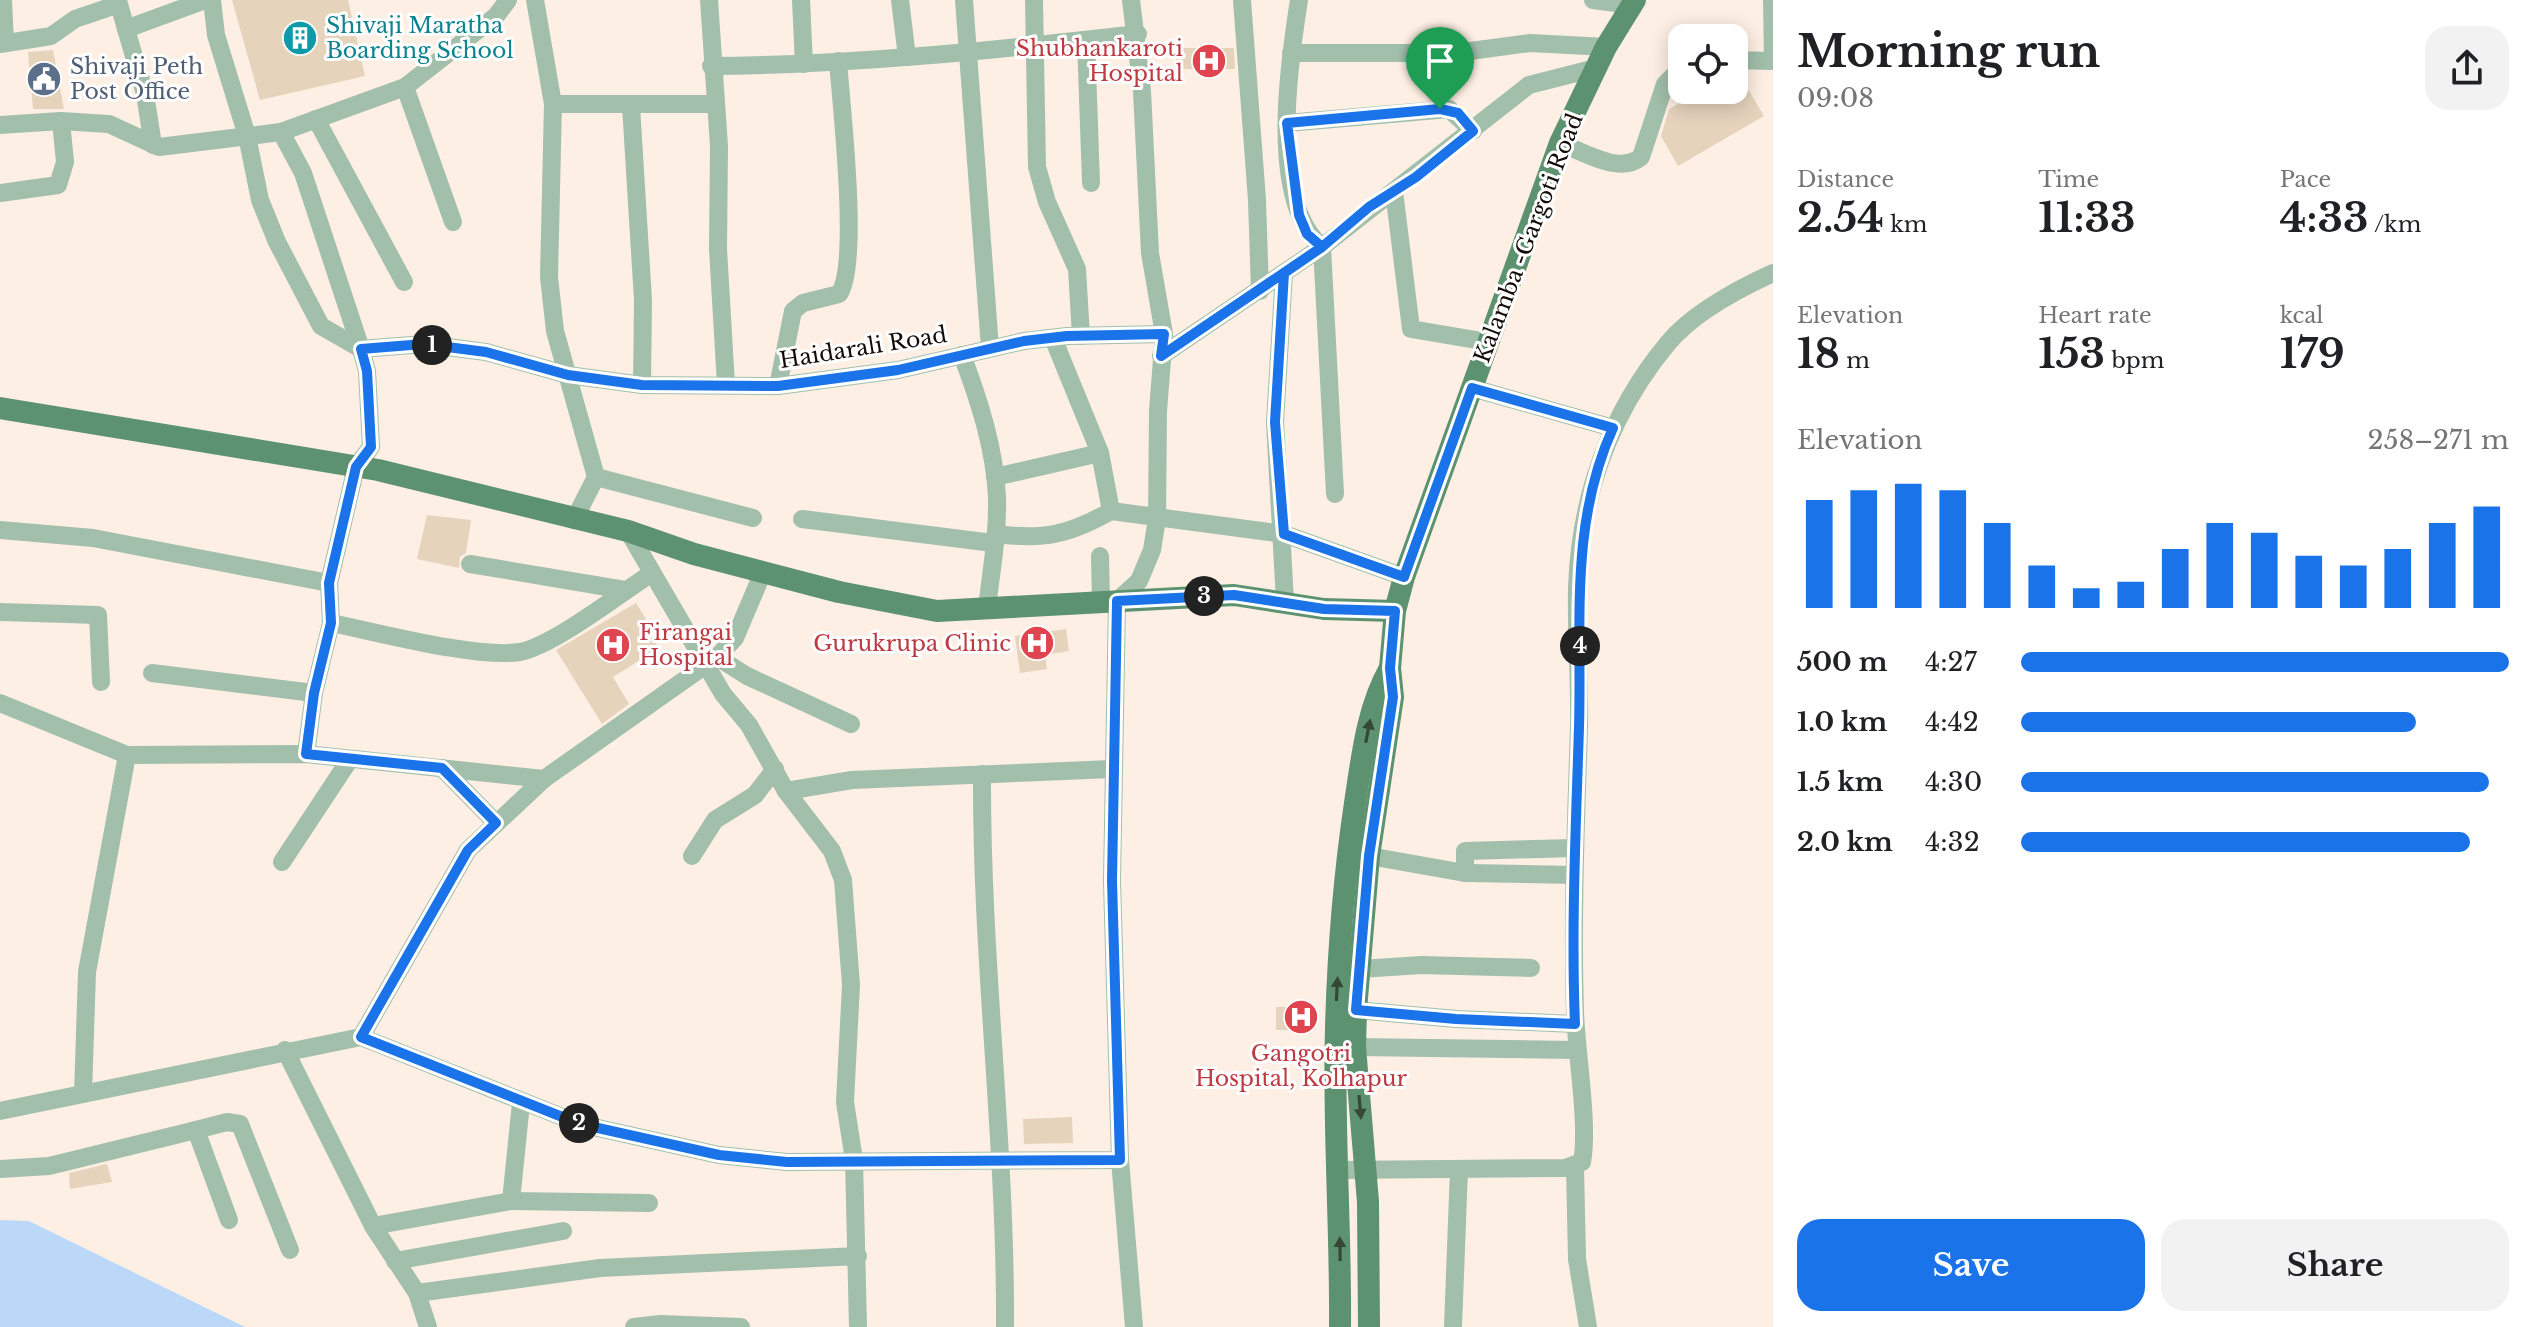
<!DOCTYPE html>
<meta charset="utf-8">
<style>
:root{--surface:#fff;--page:#f2f2f2;--text:#202124;--muted:#757577;--accent:#1a73e8}
body{margin:0;font-family:"Libre Baskerville",serif;background:var(--page);color:var(--text);height:100vh;display:flex;flex-direction:column;font-size:30px;white-space:nowrap}
*{box-sizing:border-box;margin:0}
p{font-size:26px;color:var(--muted)}
.icon{flex:none;width:44px;height:44px;fill:none;stroke:currentColor;stroke-width:2;stroke-linecap:round;stroke-linejoin:round}
.map{position:relative;flex:1;overflow:hidden}
.side{display:flex;flex-direction:column;background:var(--surface);width:760px}
.side>*{flex:none}
.tools{position:absolute;left:1668px;top:24px;display:grid;gap:16px}
.tools a{display:grid;place-items:center;width:80px;height:80px;border-radius:16px;background:var(--surface);box-shadow:0 4px 20px #0003;font-size:40px}
.pin{position:absolute;display:grid;place-items:center;width:68px;height:68px;color:#fff;margin:-82px -34px;border-radius:50% 50% 50% 0;rotate:-45deg;box-shadow:0 0 8px #0007}
.pin .icon{rotate:45deg}
.km{position:absolute;width:40px;height:40px;margin:-20px;border-radius:50%;background:#222;color:#fff;font-size:22px;line-height:40px;text-align:center}
.round{display:grid;place-items:center;flex:none;width:84px;height:84px;border-radius:24px;background:var(--page)}
.head{display:flex;align-items:center;justify-content:space-between;height:136px;padding:0 24px}
h1{font-size:44px;font-weight:700;line-height:60px}
.figures{display:grid;grid-template-columns:repeat(3,1fr);gap:12px;height:136px;padding:8px 24px}
.figures div{display:grid;align-content:center}
.figures b{font-size:40px;font-weight:700}
.figures small{font-size:22px;font-weight:400}
.figures p{font-size:22px}
.chart{height:224px;padding:16px 24px}
.chart p{display:flex;justify-content:space-between}
.chart svg{width:100%;height:144px;margin-top:8px;stroke:var(--accent);stroke-width:6}
.cta{display:flex;gap:16px;margin-top:auto;padding:16px 24px}
.cta a{flex:1;height:92px;border-radius:24px;background:var(--accent);color:#fff;font-size:32px;font-weight:700;line-height:92px;text-align:center}
.cta a+a{background:var(--page);color:var(--text)}
ul{padding:0 24px;list-style:none;font-size:26px}
li{display:grid;grid-template-columns:128px 96px 1fr;align-items:center;height:60px}
li i{height:20px;border-radius:10px;background:var(--accent)}
main{display:flex;flex:1;min-height:0}
.map>svg:first-child{display:block}
</style>
<main>
<div class="map">
<svg width="1773" height="1327" viewBox="0 0 1773 1327">
<rect width="100%" height="100%" fill="#fdefe3"/>
<polygon fill="#bbd8f9" points="0,1220 29,1221 245,1327 0,1327"/>
<g fill="#e5d3bc">
<polygon points="232,0 348,0 365,76 260,100"/>
<polygon points="1176,48 1234,48 1235,69 1176,69"/>
<polygon points="53,50 64,109 33,109 28,52"/>
<polygon points="1734,72 1738,72 1764,116 1678,166 1661,136 1669,109 1703,90 1734,90"/>
<polygon points="427,515 471,520 466,553 460,557 459,568 417,559"/>
<polygon points="636,603 646,619 642,622 659,648 613,677 629,704 602,724 556,650"/>
<polygon points="1066,629 1069,651 1045,655 1047,669 1020,673 1015,636"/>
<rect x="1276" y="1007" width="39" height="23"/>
<polygon points="1072,1117 1073,1143 1024,1144 1023,1119"/>
<polygon points="107,1164 112,1182 70,1189 69,1173"/>
</g>
<g fill="none" stroke-linecap="round" stroke-linejoin="round">
<g stroke="#a2bfab" stroke-width="18">
<polyline points="3,0 5,43"/>
<polyline points="212,0 216,35 247,136 260,200 277,242 321,326 361,349 367,371 371,447 356,467 329,583 331,623 314,693 306,754"/>
<polyline points="535,0 553,104 549,277 555,331 596,477 574,520"/>
<polyline points="709,0 719,146 718,249 726,385"/>
<polyline points="801,0 804,64"/>
<polyline points="900,0 907,57"/>
<polyline points="964,0 990,348"/>
<polyline points="1034,0 1037,167 1047,202 1077,269 1081,336"/>
<polyline points="1242,0 1257,200 1260,291"/>
<path d="M1299,0C1289,63 1268,201 1322,247L1335,494"/>
<polyline points="1593,0 1631,5"/>
<polyline points="1772,0 1773,61"/>
<polyline points="126,29 145,94 153,145"/>
<polyline points="1086,40 1091,183"/>
<polyline points="0,44 51,36 75,19 119,4 126,29 205,0"/>
<polyline points="1291,53 1455,53 1530,43 1606,47"/>
<polyline points="1734,60 1772,61"/>
<path d="M711,66C854,65 996,50 1138,34"/>
<polyline points="405,87 453,222"/>
<polyline points="553,104 715,104"/>
<polyline points="631,106 643,300 642,385"/>
<polyline points="316,119 404,282"/>
<polyline points="1287,123 1449,109 1473,131"/>
<polyline points="0,125 61,121 109,124 159,147 281,132 405,87 496,16 508,0"/>
<polyline points="281,132 303,173 361,349 424,344 486,352 568,375 642,385 778,386 898,370 1024,341 1067,336 1164,334"/>
<path d="M1560,143C1584,152 1619,175 1641,157L1665,84L1682,67"/>
<polyline points="1394,191 1411,329 1488,342"/>
<polyline points="0,193 58,185 65,162 61,121"/>
<polyline points="1284,273 1275,422 1285,601"/>
<polyline points="1053,338 1100,453 1111,511 1284,534 1404,577"/>
<path d="M962,355C979,400 995,449 997,498C998,535 991,572 987,608"/>
<polyline points="1161,356 1322,247 1529,85 1596,68"/>
<path d="M778,386L793,311L803,303L839,294C860,265 841,103 838,61"/>
<polyline points="1472,388 1613,428"/>
<polyline points="596,477 753,518"/>
<polyline points="995,477 1100,453"/>
<polyline points="802,519 993,543"/>
<polyline points="0,530 93,538 329,583"/>
<polyline points="628,531 723,694 749,725 786,791 832,851 843,880 851,985 845,1102 854,1160 858,1327"/>
<path d="M996,534C1043,540 1069,535 1111,511"/>
<polyline points="1100,556 1101,602"/>
<polyline points="470,564 625,590"/>
<polyline points="0,612 98,615 101,682"/>
<path d="M331,623C377,632 477,659 520,652C553,646 621,593 652,573"/>
<polyline points="717,657 747,676 851,724"/>
<polyline points="152,673 314,693"/>
<polyline points="0,703 127,755 306,754 544,779"/>
<polyline points="442,768 496,823"/>
<path d="M982,774C981,959 1006,1142 1005,1327"/>
<polyline points="786,791 852,780 1112,769"/>
<polyline points="692,856 715,820 755,795 775,769"/>
<polyline points="1369,856 1465,873 1574,875"/>
<polyline points="282,862 350,759"/>
<polyline points="1465,873 1465,851 1574,848"/>
<polyline points="1360,969 1421,965 1531,968"/>
<polyline points="1356,1010 1456,1019 1575,1024"/>
<polyline points="361,1037 468,850 544,779 717,657 735,638 763,572"/>
<polyline points="1355,1047 1576,1050"/>
<polyline points="285,1050 373,1226 417,1293 428,1327"/>
<polyline points="83,1094 87,972 127,755"/>
<polyline points="0,1111 361,1037 580,1124 719,1155 787,1162 1120,1160 1112,881 1117,601 1139,581 1152,550 1157,519 1158,411 1164,334 1150,253 1142,91 1131,0"/>
<polyline points="196,1130 227,1122 240,1124 290,1250"/>
<polyline points="1120,1160 1134,1327"/>
<polyline points="1575,1167 1577,1259 1588,1327"/>
<polyline points="0,1169 49,1166 196,1130 229,1220"/>
<path d="M1338,1170L1565,1168L1582,1162C1589,1124 1576,1052 1575,1011C1572,916 1576,821 1579,727C1580,680 1576,634 1577,588C1580,497 1610,413 1668,343C1693,313 1738,289 1773,273"/>
<polyline points="511,1201 649,1203"/>
<polyline points="373,1226 511,1201 521,1103"/>
<polyline points="395,1261 563,1231"/>
<polyline points="417,1293 600,1268 858,1256"/>
<polyline points="634,1327 660,1324 741,1327"/>
<polyline points="1453,1327 1459,1169"/>
</g>
<g stroke="#5c926f" stroke-width="22">
<polyline points="0,408 378,470 628,531 694,554 839,592 937,611 1234,595 1324,609 1395,611"/>
<path d="M1340,1327C1341,1227 1333,1127 1336,1028C1338,953 1344,877 1355,803C1362,757 1367,708 1390,668"/>
<polyline points="1369,1327 1368,1202 1355,1047 1356,1010 1369,856 1393,697 1390,668 1395,611 1404,577 1560,143 1606,47 1635,0"/>
</g>
</g>
<defs><path id="oneway-solid" d="M-6-.8H1V-3.2L6.5 0L1 3.2V.8H-6Z" transform="scale(2)"/></defs>
<g fill="#344835">
<use href="#oneway-solid" transform="translate(1368 731) rotate(-79)"/>
<use href="#oneway-solid" transform="translate(1337 989) rotate(-87)"/>
<use href="#oneway-solid" transform="translate(1360 1107) rotate(85)"/>
<use href="#oneway-solid" transform="translate(1340 1249) rotate(-91)"/>
</g>
<g fill="none" stroke-linecap="round" stroke-linejoin="round">
<g stroke="#fff" stroke-width="16">
<path id="route" d="M1440,109L1458,113L1473,131L1416,177L1369,207L1322,247L1161,356L1164,334L1067,336L1024,341L898,370L778,386L642,385L568,375L486,352L424,344L361,349L367,371L371,447L356,467L329,583L331,623L314,693L306,754L442,768L496,823L468,850L361,1037L580,1124L719,1155L787,1162L1120,1160L1112,881L1117,601L1234,595L1324,609L1395,611L1390,668L1393,697L1369,856L1356,1010L1456,1019L1575,1024C1571,925 1576,826 1579,727C1582,624 1569,525 1613,428L1472,388L1404,577L1284,534L1275,422L1284,273L1322,247L1307,234L1299,215L1287,123L1440,109"/>
</g>
<use href="#route" stroke="#1a73e8" stroke-width="10"/>
</g>
<defs>
<g id="building-disc" transform="scale(1.8)"><circle r="9.5" fill="#0f9aa8" stroke="#fff"/><path d="M-4-6H4V6H1V3H-1V6H-4ZM-2.5-4.3h1.7v1.8h-1.7ZM.8-4.3h1.7v1.8H.8ZM-2.5-1h1.7V.8h-1.7ZM.8-1h1.7V.8H.8Z" fill="#fff"/></g>
<g id="hospital-disc" transform="scale(1.8)"><circle r="9.5" fill="#e0444e" stroke="#fff"/><path d="M-5-5h3v3.5h4V-5h3V5h-3V1.5h-4V5h-3Z" fill="#fff"/></g>
<g id="civic-disc" transform="scale(1.8)"><circle r="9.5" fill="#5c6f8a" stroke="#fff"/><path d="M-.6-6.5H3V-4.5H.6V-3L4-1V1h2V6H-6V1h2V-1L-.6-3ZM-1.2 2.5V6h2.4V2.5Z" fill="#fff"/></g>
</defs>
<g fill-rule="evenodd">
<use href="#building-disc" x="300" y="38"/>
<use href="#hospital-disc" x="1209" y="61"/>
<use href="#civic-disc" x="44" y="79"/>
<use href="#hospital-disc" x="1037" y="643"/>
<use href="#hospital-disc" x="613" y="645"/>
<use href="#hospital-disc" x="1301" y="1017"/>
</g>
<g text-anchor="middle" stroke-width="6" stroke-linejoin="round" paint-order="stroke">
<g font-size="22" fill="#0d838f" stroke="#fff" text-anchor="start">
<text x="326" y="33">Shivaji Maratha<tspan x="326" dy="25">Boarding School</tspan></text>
</g>
<g font-size="22" fill="#be3a42" stroke="#fff" text-anchor="end">
<text x="1183" y="56">Shubhankaroti<tspan x="1183" dy="25">Hospital</tspan></text>
<text x="639" y="640" text-anchor="start">Firangai<tspan x="639" dy="25">Hospital</tspan></text>
<text x="1011" y="651">Gurukrupa Clinic</text>
<text x="1301" y="1061" text-anchor="middle">Gangotri<tspan x="1301" dy="25">Hospital, Kolhapur</tspan></text>
</g>
<g font-size="22" fill="#4e5e75" stroke="#fff" text-anchor="start">
<text x="70" y="74">Shivaji Peth<tspan x="70" dy="25">Post Office</tspan></text>
</g>
<g font-size="22" fill="#130c06" stroke="#fff">
<text transform="translate(1528 238) rotate(-69)" y="8">Kalamba -Gargoti Road</text>
<text transform="translate(863 347) rotate(-9)" y="8">Haidarali Road</text>
</g>
</g>
</svg>
<div class="tools">
<a><svg class="icon" aria-label="locate" viewBox="0 0 24 24"><circle cx="12" cy="12" r="6"/><path d="M12 2v4M12 18v4M2 12h4M18 12h4"/></svg></a>
</div>
<div class="pin" style="left:1440px;top:109px;background:#1e9e55"><svg class="icon" aria-label="arrive" viewBox="0 0 24 24"><path d="M6 21V4h12l-3 4 3 4H6"/></svg></div>
<b class="km" style="left:432px;top:345px">1</b>
<b class="km" style="left:579px;top:1123px">2</b>
<b class="km" style="left:1204px;top:596px">3</b>
<b class="km" style="left:1580px;top:646px">4</b>
</div>
<section class="side">
<div class="head"><div><h1>Morning run</h1><p>09:08</p></div><a class="round"><svg class="icon" aria-label="share" viewBox="0 0 24 24"><path d="M12 15V3M7 8l5-5 5 5M5 13v7h14v-7"/></svg></a></div>
<div class="figures">
<div><p>Distance</p><b>2.54<small> km</small></b></div>
<div><p>Time</p><b>11:33</b></div>
<div><p>Pace</p><b>4:33<small> /km</small></b></div>
</div>
<div class="figures">
<div><p>Elevation</p><b>18<small> m</small></b></div>
<div><p>Heart rate</p><b>153<small> bpm</small></b></div>
<div><p>kcal</p><b>179</b></div>
</div>
<div class="chart"><p><span>Elevation</span>258–271 m</p>
<svg viewBox="0 0 160 44" preserveAspectRatio="none"><path d="M5 44V11M15 44V8M25 44V6M35 44V8M45 44V18M55 44V31M65 44V38M75 44V36M85 44V26M95 44V18M105 44V21M115 44V28M125 44V31M135 44V26M145 44V18M155 44V13"/></svg>
</div>
<ul>
<li><b>500 m</b>4:27<i style="width:100%"></i></li>
<li><b>1.0 km</b>4:42<i style="width:81%"></i></li>
<li><b>1.5 km</b>4:30<i style="width:96%"></i></li>
<li><b>2.0 km</b>4:32<i style="width:92%"></i></li>
</ul>
<div class="cta"><a>Save</a><a>Share</a></div>
</section>
</main>
